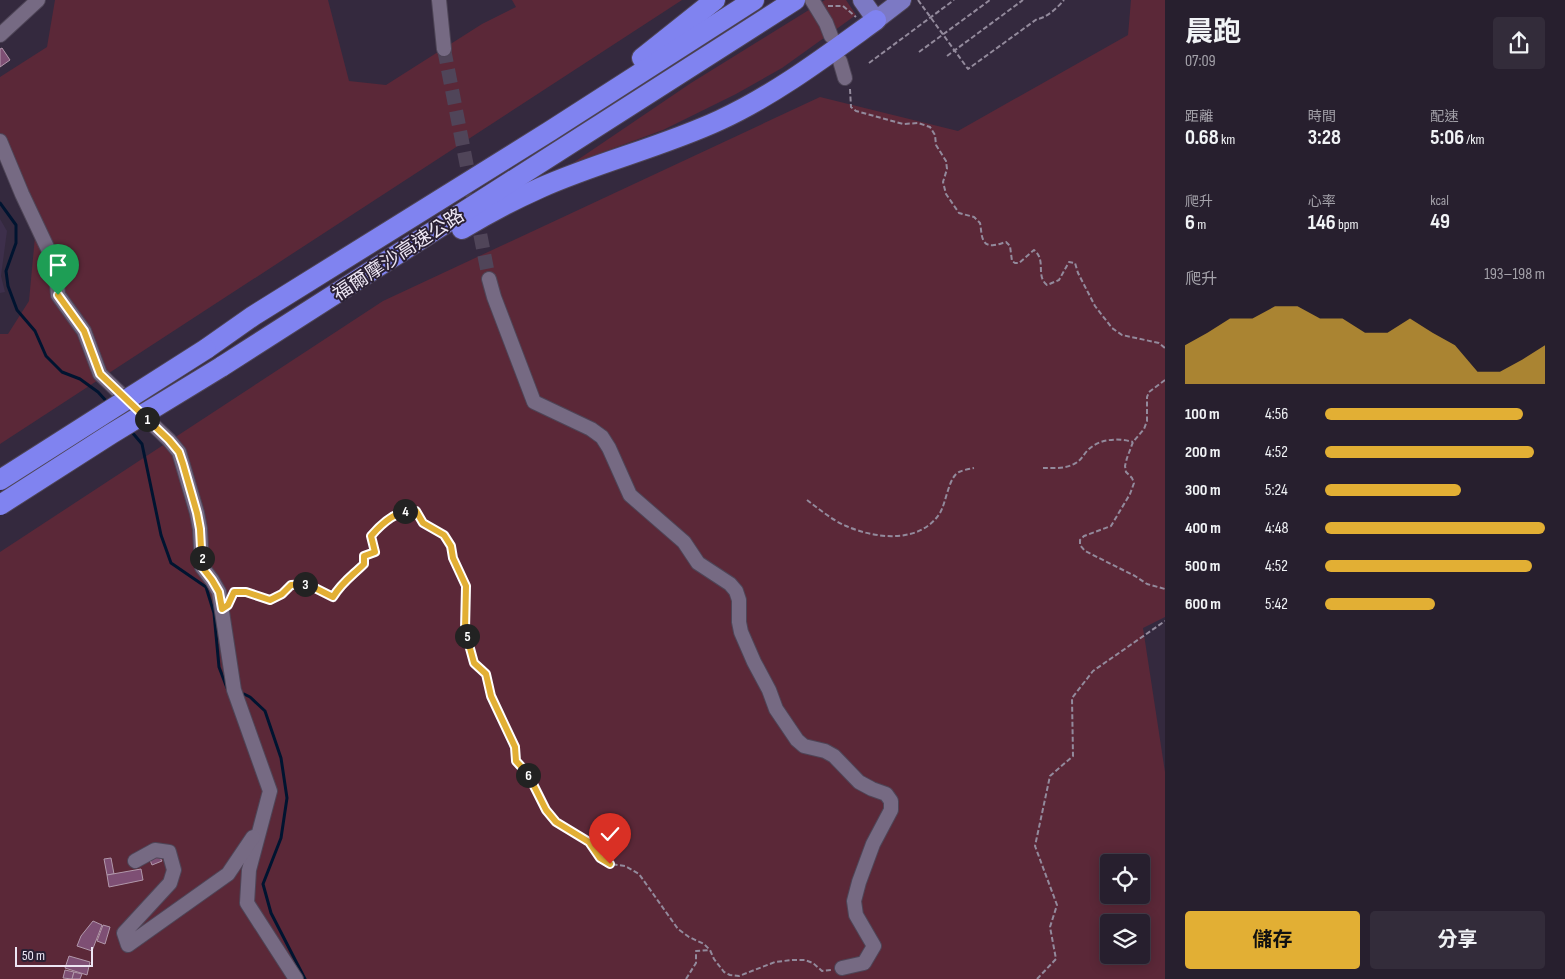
<!DOCTYPE html>
<html lang="zh-TW">
<meta charset="utf-8">
<style>
:root{--surface:#271f2e;--page:#332c3a;--text:#f1f3f6;--muted:#a4a2aa;--line:#433d4a;--accent:#e2af34}
body{margin:0;font-family:"Sofia Sans Condensed","Noto Sans TC",sans-serif;background:var(--page);color:var(--text);height:100vh;display:flex;flex-direction:column;font-size:19px;white-space:nowrap}
*{box-sizing:border-box;margin:0}
p{font-size:16px;color:var(--muted)}
.icon{flex:none;width:28px;height:28px;fill:none;stroke:currentColor;stroke-width:2;stroke-linecap:round;stroke-linejoin:round}
.map{position:relative;flex:1;overflow:hidden}
.sheet{display:flex;flex-direction:column;background:var(--surface);width:400px}
.sheet>*{flex:none}
.buttons{position:absolute;left:1100px;top:854px;display:grid;gap:10px}
.buttons a{display:grid;place-items:center;width:50px;height:50px;border-radius:5px;background:var(--surface);box-shadow:0 2px 12px #0003,0 0 0 1px var(--line);font-size:25px}
.scale{position:absolute;left:15px;bottom:12px;width:78px;box-sizing:border-box;padding-left:5px;border:2px solid #ede6f4;border-top:0;font-size:14px;line-height:18px;white-space:nowrap;color:#ede6f4;-webkit-text-stroke:4px #2a2034;paint-order:stroke}
.pin{position:absolute;display:grid;place-items:center;width:42px;height:42px;color:#fff;margin:-51px -21px;border-radius:50% 50% 50% 0;rotate:-45deg;box-shadow:0 0 5px #0007}
.pin .icon{rotate:45deg}
.km{position:absolute;width:25px;height:25px;margin:-12px;border-radius:50%;background:#222;color:#fff;font-size:14px;line-height:25px;text-align:center}
.round{display:grid;place-items:center;flex:none;width:52px;height:52px;border-radius:5px;background:var(--page)}
.overview{display:flex;align-items:center;justify-content:space-between;height:85px;padding:0 20px}
h1{font-size:28px;font-weight:700;line-height:38px}
.stats{display:grid;grid-template-columns:repeat(3,1fr);gap:8px;height:85px;padding:5px 20px}
.stats div{display:grid;align-content:center}
.stats b{font-size:21px;font-weight:700}
.stats small{font-size:14px;font-weight:400}
.stats p{font-size:14px}
.chart{height:140px;padding:10px 20px}
.chart p{display:flex;justify-content:space-between}
.chart svg{width:100%;height:90px;margin-top:5px;fill:var(--accent);opacity:.7}
.cta{display:flex;gap:10px;margin-top:auto;padding:10px 20px}
.cta a{flex:1;height:58px;border-radius:5px;background:var(--accent);color:#111;font-size:20px;font-weight:700;line-height:58px;text-align:center}
.cta a+a{background:var(--page);color:var(--text)}
ul{padding:0 20px;list-style:none;font-size:16px}
li{display:grid;grid-template-columns:80px 60px 1fr;align-items:center;height:38px}
li i{height:12px;border-radius:6px;background:var(--accent)}
main{display:flex;flex:1;min-height:0}
.map>svg:first-child{display:block}
</style>
<main>
<div class="map">
<svg width="1165" height="979" viewBox="0 0 1165 979">
<rect width="100%" height="100%" fill="#34293e"/>
<polygon fill="#3d2f4b" points="0,219 7,231 1,276 5,292 0,293"/>
<g fill="#5b2838" fill-rule="evenodd">
<polygon points="55,0 328,0 349,81 386,85 482,24 516,7 512,0 682,0 0,444 0,334 8,334 29,301 36,226 0,141 0,77 47,47"/>
<polygon points="825,0 846,0 856,15 782,68 736,94 663,130 573,163 691,83"/>
<path d="M1131,0H1165V617L1143,628L1165,772V979H0V552L383,301L820,97L958,131L1128,35ZM1109,862H1141V895H1109ZM1109,922H1141V955H1109Z"/>
</g>
<g fill="none" stroke-linecap="round" stroke-linejoin="round">
<g stroke="#001430" stroke-width="3">
<polyline points="0,203 16,225 16,243 6,271 8,286 17,310 35,331 46,356 62,372 80,379 98,392 108,403"/>
<polyline points="131,431 142,444 161,535 171,563 206,587 214,613 219,667 227,688"/>
<polyline points="244,694 250,697 265,711 281,758 287,798 281,838 263,884 271,913 305,979"/>
</g>
</g>
<g fill="#7e4f74" stroke="#b298ab">
<polygon points="2,48 10,60 0,67 0,49"/>
<polygon points="159,856 162,861 152,865 150,860"/>
<polygon points="111,858 114,874 107,875 104,859"/>
<polygon points="141,869 143,880 109,887 107,875"/>
<polygon points="93,921 102,925 92,951 77,946 81,936"/>
<polygon points="103,925 110,927 105,944 97,941"/>
<polygon points="69,956 90,962 87,975 65,968"/>
<polygon points="65,970 74,972 72,979 63,978"/>
<polygon points="74,972 82,974 80,979 72,979"/>
</g>
<g fill="none" stroke-linecap="round" stroke-linejoin="round">
<polyline stroke="#504559" stroke-width="14" stroke-dasharray="14 7" stroke-linecap="butt" points="444,49 489,279"/>
<g stroke="#4e4557" stroke-width="16">
<g id="minor">
<polyline points="439,0 444,49"/>
<polyline points="812,0 826,23 831,36"/>
<polyline points="0,35 38,0"/>
<polyline points="840,61 845,78"/>
<polyline points="0,141 22,194 55,264 58,295 84,331 100,374 169,440 179,452 197,513 200,529 202,567 212,580 219,592 234,690 270,791 249,870 247,903 296,979"/>
<polyline points="489,279 494,297 534,402 591,429 602,437 609,448 630,495 684,542 698,563 730,584 736,591 739,600 739,622 741,632 754,662 769,690 776,709 797,740 804,746 825,751 834,756 859,782 872,789 886,794 891,801 891,810 873,844 859,882 854,901 856,915 874,946 864,963 842,968"/>
<polyline points="135,861 155,850 169,852 174,870 170,883 124,933 128,945 228,874 253,837"/>
</g>
</g>
<g stroke="#4e4557" stroke-width="20">
<polyline id="major" points="862,0 876,20 902,0"/>
</g>
<g stroke="#4e4557" stroke-width="22">
<g id="highway">
<polyline points="642,58 715,0"/>
<path d="M462,229C487,214 513,200 540,188C598,162 662,147 720,120C776,94 826,56 876,20"/>
<polyline points="206,349 253,316 550,131 754,0"/>
<polyline points="221,367 795,0"/>
</g>
</g>
<g stroke="#938a9c" stroke-width="2" stroke-dasharray="5 2.5" stroke-linecap="butt">
<path d="M918,0L968,69L1037,19C1047,18 1058,7 1064,0"/>
<polyline points="828,6 843,6 856,17"/>
<polyline points="919,52 990,0"/>
<polyline points="947,56 1023,0"/>
<polyline points="869,63 954,0"/>
<path d="M850,89L851,107L856,111L903,124L918,123L930,127L935,135L936,145L946,161L947,169L943,182L946,194L959,213L974,217L980,223C982,232 980,247 994,245C998,245 1002,243 1006,242L1010,246L1012,261L1015,263H1019L1034,250C1047,261 1035,275 1047,285L1059,280L1069,262L1075,263L1078,273L1095,306L1112,328L1122,335L1159,343L1165,348"/>
<polyline points="1165,380 1149,392 1147,397 1147,421 1144,429 1133,442 1127,458 1125,466 1126,472 1132,478 1134,483 1130,494 1111,526 1084,536 1080,540 1080,545 1085,551 1135,576 1147,584 1165,589"/>
<path d="M1043,468C1053,468 1065,469 1074,464C1081,461 1083,455 1088,450C1100,438 1119,438 1133,442"/>
<path d="M807,500C819,509 832,520 846,526C876,539 920,544 940,513C946,503 949,476 959,472C963,470 969,469 974,468"/>
<path d="M232,596L234,592C248,592 257,596 270,600L282,594L291,585L307,584L333,597C342,583 352,576 364,564V556L375,552L371,536C382,523 398,510 416,511L423,523L444,535L451,546L453,558L466,586L465,629L474,663L486,674L491,696L515,747L516,761L528,774L546,810L556,822L589,842L600,858L610,864L625,866L639,874L678,929L689,937L704,944L710,950L714,959L724,972L730,975L739,976L775,962L792,960H805L813,963L822,971L831,970"/>
<polyline points="686,979 696,963 696,951 710,950"/>
<polyline points="1037,979 1056,959 1050,927 1057,905 1035,846 1050,776 1073,756 1072,698 1093,671 1165,621"/>
</g>
<use href="#minor" stroke="#766a83" stroke-width="14"/>
<use href="#major" stroke="#7c79c4" stroke-width="18"/>
<use href="#highway" stroke="#8083f0" stroke-width="20"/>
<g stroke="#4e4557" stroke-width="22" stroke-linecap="butt">
<g id="highway-bridge">
<polyline points="0,480 206,349"/>
<polyline points="0,505 111,434 221,367"/>
</g>
</g>
<use href="#highway-bridge" stroke="#8083f0" stroke-width="20"/>
</g>
<g fill="none" stroke-linecap="round" stroke-linejoin="round">
<g stroke="#fff" stroke-width="10">
<path id="route" d="M58,295L84,331L100,374L169,440L179,452L183,464L197,513L200,529L202,567L212,580L219,592L222,609L228,605L234,592H246L270,600L282,594L291,585L307,584L333,597C342,582 352,576 364,564V556L375,552L371,536C382,523 398,509 416,511L423,523L444,535L451,546L453,558L466,586L465,630L474,663L486,674L491,696L515,747L516,761L528,774L546,810L556,822L589,842L600,858L610,864"/>
</g>
<use href="#route" stroke="#e2af34" stroke-width="6"/>
</g>
<g text-anchor="middle" stroke-width="4" stroke-linejoin="round" paint-order="stroke">
<g font-size="19" fill="#ede6f4" stroke="#2a2034">
<text transform="translate(398 254) rotate(-33)" y="7">福爾摩沙高速公路</text>
</g>
</g>
</svg>
<div class="buttons">
<a><svg class="icon" aria-label="locate" viewBox="0 0 24 24"><circle cx="12" cy="12" r="6"/><path d="M12 2v4M12 18v4M2 12h4M18 12h4"/></svg></a>
<a><svg class="icon" aria-label="layers" viewBox="0 0 24 24"><path d="M12 4l9 5-9 5-9-5zM3 14l9 5 9-5"/></svg></a>
</div>
<div class="scale">50 m</div>
<div class="pin" style="left:58px;top:295px;background:#1e9e55"><svg class="icon" aria-label="arrive" viewBox="0 0 24 24"><path d="M6 21V4h12l-3 4 3 4H6"/></svg></div>
<div class="pin" style="left:610px;top:864px;background:#d93025"><svg class="icon" aria-label="check" viewBox="0 0 24 24"><path d="M5 12l5 5 9-10"/></svg></div>
<b class="km" style="left:147px;top:419px">1</b>
<b class="km" style="left:202px;top:558px">2</b>
<b class="km" style="left:305px;top:584px">3</b>
<b class="km" style="left:405px;top:511px">4</b>
<b class="km" style="left:467px;top:636px">5</b>
<b class="km" style="left:528px;top:775px">6</b>
</div>
<section class="sheet">
<div class="overview"><div><h1>晨跑</h1><p>07:09</p></div><a class="round"><svg class="icon" aria-label="share" viewBox="0 0 24 24"><path d="M12 15V3M7 8l5-5 5 5M5 13v7h14v-7"/></svg></a></div>
<div class="stats">
<div><p>距離</p><b>0.68<small> km</small></b></div>
<div><p>時間</p><b>3:28</b></div>
<div><p>配速</p><b>5:06<small> /km</small></b></div>
</div>
<div class="stats">
<div><p>爬升</p><b>6<small> m</small></b></div>
<div><p>心率</p><b>146<small> bpm</small></b></div>
<div><p>kcal</p><b>49</b></div>
</div>
<div class="chart"><p><span>爬升</span>193–198 m</p>
<svg viewBox="0 0 160 44" preserveAspectRatio="none"><path d="M0 44V25L10 19L20 12L30 12L40 6L50 6L60 12L70 12L80 19L90 19L100 12L110 19L120 25L130 38L140 38L150 32L160 25V44z"/></svg>
</div>
<ul>
<li><b>100 m</b>4:56<i style="width:90%"></i></li>
<li><b>200 m</b>4:52<i style="width:95%"></i></li>
<li><b>300 m</b>5:24<i style="width:62%"></i></li>
<li><b>400 m</b>4:48<i style="width:100%"></i></li>
<li><b>500 m</b>4:52<i style="width:94%"></i></li>
<li><b>600 m</b>5:42<i style="width:50%"></i></li>
</ul>
<div class="cta"><a>儲存</a><a>分享</a></div>
</section>
</main>
